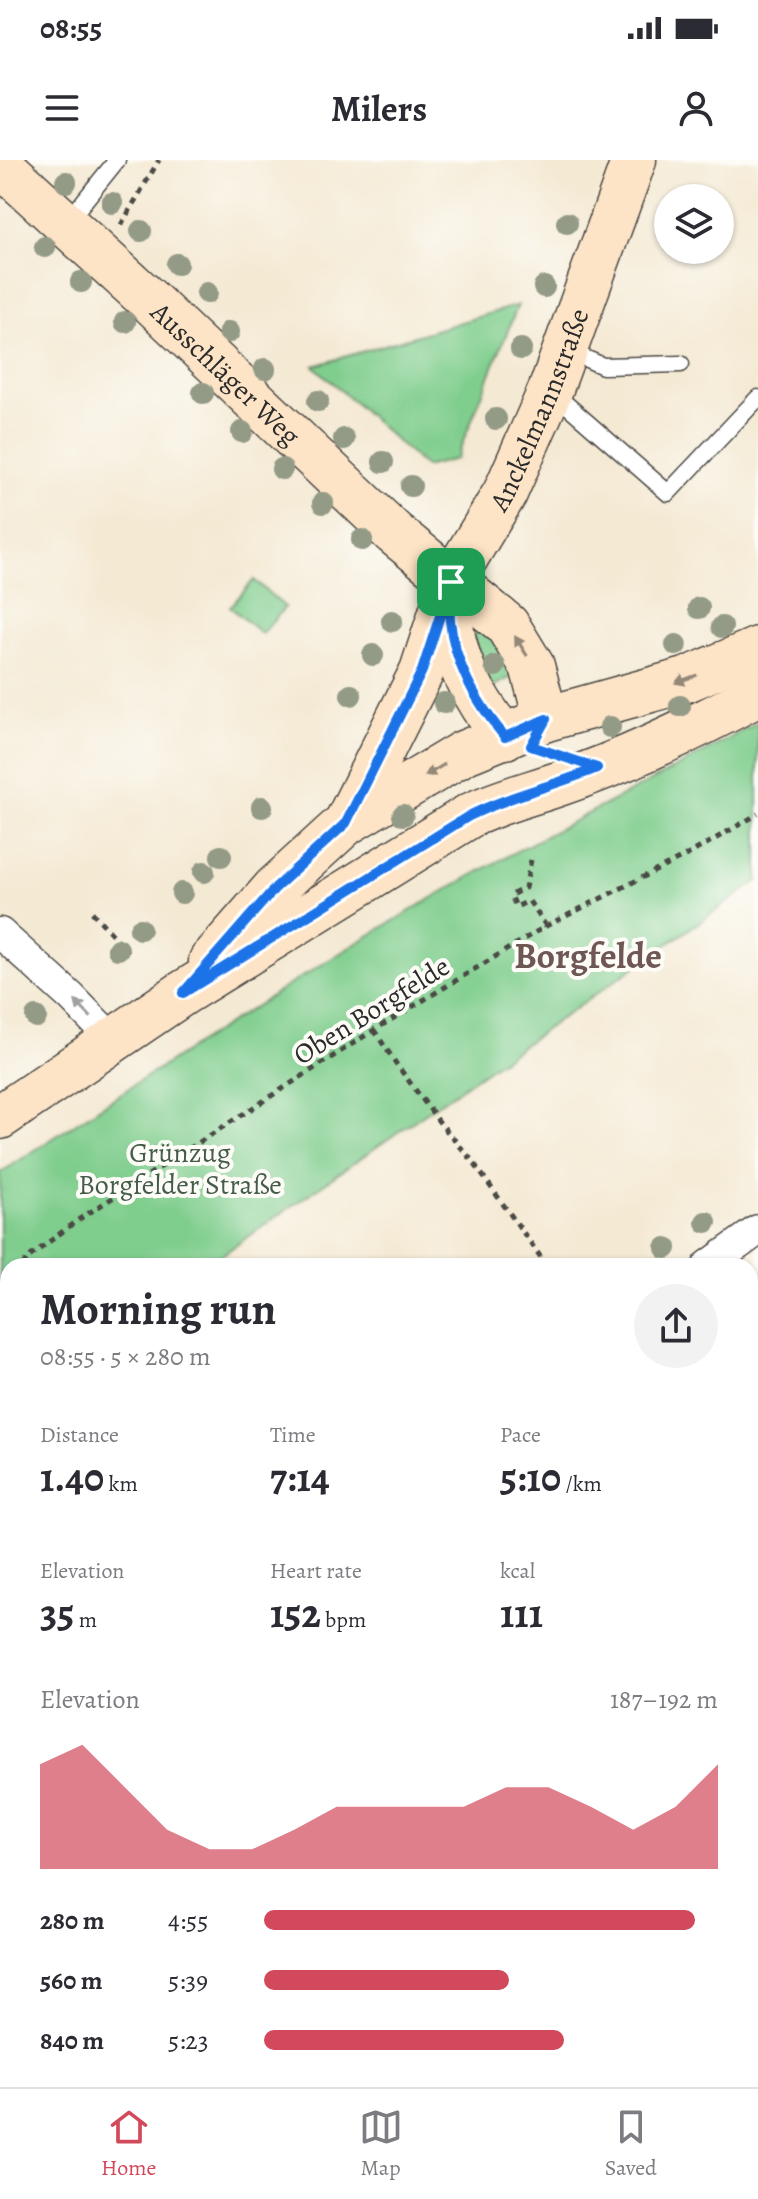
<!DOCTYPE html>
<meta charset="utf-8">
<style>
:root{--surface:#fff;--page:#f2f2f3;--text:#2b2b33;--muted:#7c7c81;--line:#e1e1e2;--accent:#d1495b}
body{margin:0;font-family:Alegreya,serif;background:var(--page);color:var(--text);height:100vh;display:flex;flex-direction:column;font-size:30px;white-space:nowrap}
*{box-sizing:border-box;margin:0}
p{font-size:26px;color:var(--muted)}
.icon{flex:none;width:44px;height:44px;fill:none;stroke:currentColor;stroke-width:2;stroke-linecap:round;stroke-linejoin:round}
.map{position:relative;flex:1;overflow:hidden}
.side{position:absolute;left:0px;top:1098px;width:758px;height:830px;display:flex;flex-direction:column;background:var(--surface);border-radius:24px 24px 0 0;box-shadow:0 2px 6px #0004}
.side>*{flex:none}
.fabs{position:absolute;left:654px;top:24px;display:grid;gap:16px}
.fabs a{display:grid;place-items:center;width:80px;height:80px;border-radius:50%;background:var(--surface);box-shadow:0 2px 6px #0004;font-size:40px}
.pin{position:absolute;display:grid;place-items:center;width:68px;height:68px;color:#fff;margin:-34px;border-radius:16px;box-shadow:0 4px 12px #0006}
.round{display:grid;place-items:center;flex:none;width:84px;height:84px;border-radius:42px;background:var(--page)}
.summary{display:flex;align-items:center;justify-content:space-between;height:136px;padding:0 40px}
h1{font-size:44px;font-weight:600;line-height:60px}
.stats{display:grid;grid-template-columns:repeat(3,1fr);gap:12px;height:136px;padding:8px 40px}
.stats div{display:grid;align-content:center}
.stats b{font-size:40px;font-weight:600}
.stats small{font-size:22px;font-weight:400}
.stats p{font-size:22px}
.chart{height:224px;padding:16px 40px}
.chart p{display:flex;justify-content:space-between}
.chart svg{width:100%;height:144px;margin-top:8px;fill:var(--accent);opacity:.7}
ul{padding:0 40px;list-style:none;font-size:26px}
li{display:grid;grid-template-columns:128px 96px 1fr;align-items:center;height:60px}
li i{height:20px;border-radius:10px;background:var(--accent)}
.status{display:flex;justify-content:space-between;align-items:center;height:56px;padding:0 40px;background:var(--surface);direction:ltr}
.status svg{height:22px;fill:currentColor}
header{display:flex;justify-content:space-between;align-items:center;height:104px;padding:0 40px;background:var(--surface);font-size:36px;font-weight:600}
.dock{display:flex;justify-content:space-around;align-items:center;height:112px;border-top:2px solid var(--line);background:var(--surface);font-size:22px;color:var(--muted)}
.dock a{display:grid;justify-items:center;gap:4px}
.dock .on{color:var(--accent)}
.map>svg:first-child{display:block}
</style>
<div class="status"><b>08:55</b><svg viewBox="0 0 49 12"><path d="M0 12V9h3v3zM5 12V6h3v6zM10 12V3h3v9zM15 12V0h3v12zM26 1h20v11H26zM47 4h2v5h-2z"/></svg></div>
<header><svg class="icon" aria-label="menu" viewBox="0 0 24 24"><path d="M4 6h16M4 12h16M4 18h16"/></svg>Milers<svg class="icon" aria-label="person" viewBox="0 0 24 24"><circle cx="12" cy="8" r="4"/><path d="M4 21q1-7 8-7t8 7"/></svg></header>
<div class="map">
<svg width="758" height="1927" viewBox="0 0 758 1927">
<rect width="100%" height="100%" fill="#fdfcf7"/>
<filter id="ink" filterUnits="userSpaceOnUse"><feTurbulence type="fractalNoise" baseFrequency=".0125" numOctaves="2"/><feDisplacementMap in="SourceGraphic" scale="16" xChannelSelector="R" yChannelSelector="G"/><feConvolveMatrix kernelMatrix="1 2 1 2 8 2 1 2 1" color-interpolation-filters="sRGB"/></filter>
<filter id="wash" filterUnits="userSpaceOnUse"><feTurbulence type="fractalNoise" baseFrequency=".006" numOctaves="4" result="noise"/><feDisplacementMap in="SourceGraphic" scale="32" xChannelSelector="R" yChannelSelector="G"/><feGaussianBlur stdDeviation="1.8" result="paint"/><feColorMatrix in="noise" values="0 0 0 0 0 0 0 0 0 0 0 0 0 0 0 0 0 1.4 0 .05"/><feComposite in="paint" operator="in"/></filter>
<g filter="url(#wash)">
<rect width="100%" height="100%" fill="#f4e9d3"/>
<g fill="#80ce8e" stroke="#567c5c" stroke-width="2">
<polygon points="518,145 456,299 425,307 314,206"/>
<polygon points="254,420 285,447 262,474 230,447"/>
<polygon points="471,468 487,470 517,514 491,528"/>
<path d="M758,562V721L206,1106H8V1247L0,1253V1013C150,915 299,814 455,725C555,668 659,620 758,562Z"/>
</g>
</g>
<g filter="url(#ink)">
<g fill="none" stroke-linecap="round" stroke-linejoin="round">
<g stroke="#494844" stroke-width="19">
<g id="lane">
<polyline points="68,61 117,0"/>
<polyline points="566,190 603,206 681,204"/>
<polyline points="551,231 668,333 758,238"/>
</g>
</g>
<g stroke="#494844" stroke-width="33">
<g id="street">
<polyline points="0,773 71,837 114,881"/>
<polyline points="708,1106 758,1070"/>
<polyline points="750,1339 758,1346"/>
<polyline points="0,1525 8,1520"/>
<polyline points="714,1920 721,1927"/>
<polyline points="425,1927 433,1920"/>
</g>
</g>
<g stroke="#494844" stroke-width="47">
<g id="secondary">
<path id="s1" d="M0,4L151,142L394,373L507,465L532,506L546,559"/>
<path d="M449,444C451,496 472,538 505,577"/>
<path id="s2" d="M346,663L422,511L451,422L505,333L550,231L634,0"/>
<polyline points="211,801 275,728 346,663 463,593 546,559 686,520 758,489"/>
<path d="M0,957L183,833L469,656C499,641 530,634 561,623C629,600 695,568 758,534"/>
</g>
</g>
<g stroke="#494844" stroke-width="5" stroke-dasharray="6 6" stroke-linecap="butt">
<polyline points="121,65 159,0"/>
<polyline points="531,700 525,728 511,735 516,747 529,741 546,766"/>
<polyline points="92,752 131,795"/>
<polyline points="374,870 397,905 440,963 471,999 547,1106"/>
<polyline points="23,1106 28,1098 75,1062 374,870 546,766 689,694 758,654"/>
<polyline points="0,1139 8,1128"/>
<polyline points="0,1695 8,1704"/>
<polyline points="521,1920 529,1927"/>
</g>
<use href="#lane" stroke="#fff" stroke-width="16"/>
<use href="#street" stroke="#fff" stroke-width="30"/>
<use href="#secondary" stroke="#fee4c6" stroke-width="44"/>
</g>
<g fill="#939b87">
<circle cx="66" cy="22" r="11"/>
<circle cx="112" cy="43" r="11"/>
<circle cx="567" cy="63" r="11"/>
<circle cx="141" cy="71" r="11"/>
<circle cx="45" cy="87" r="11"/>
<circle cx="177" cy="104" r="11"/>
<circle cx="81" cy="122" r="11"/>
<circle cx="544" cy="127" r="11"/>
<circle cx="207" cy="133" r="11"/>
<circle cx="125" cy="162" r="11"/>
<circle cx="229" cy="172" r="11"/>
<circle cx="521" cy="189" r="11"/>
<circle cx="265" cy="209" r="11"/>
<circle cx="203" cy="233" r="11"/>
<circle cx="318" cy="241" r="11"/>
<circle cx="496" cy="259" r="11"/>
<circle cx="242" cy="272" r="11"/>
<circle cx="344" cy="279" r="11"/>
<circle cx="383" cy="302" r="11"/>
<circle cx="282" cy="309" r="11"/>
<circle cx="411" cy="326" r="11"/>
<circle cx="323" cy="343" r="11"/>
<circle cx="362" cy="380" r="11"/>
<circle cx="699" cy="448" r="11"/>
<circle cx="392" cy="461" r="11"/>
<circle cx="722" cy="467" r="11"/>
<circle cx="676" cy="485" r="11"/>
<circle cx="373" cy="495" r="11"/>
<circle cx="495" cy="506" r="11"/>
<circle cx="351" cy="535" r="11"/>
<circle cx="444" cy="543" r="11"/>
<circle cx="680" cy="546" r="11"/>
<circle cx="610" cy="567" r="11"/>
<circle cx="262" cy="647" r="11"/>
<circle cx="403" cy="655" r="11"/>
<circle cx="221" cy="696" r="11"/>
<circle cx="204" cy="712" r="11"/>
<circle cx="182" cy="733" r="11"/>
<circle cx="140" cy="769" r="11"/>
<circle cx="118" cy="789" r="11"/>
<circle cx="36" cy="857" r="11"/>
<circle cx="706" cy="1062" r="11"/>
<circle cx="666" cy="1088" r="11"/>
</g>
<defs><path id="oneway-solid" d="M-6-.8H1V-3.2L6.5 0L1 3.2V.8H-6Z" transform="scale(2)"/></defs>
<g fill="#948878">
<use href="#oneway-solid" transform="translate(521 486) rotate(-122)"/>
<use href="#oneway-solid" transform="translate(686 519) rotate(160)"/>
<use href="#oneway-solid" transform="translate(435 610) rotate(149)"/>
</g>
<use fill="#a0a0a0" href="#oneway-solid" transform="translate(83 849) rotate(-134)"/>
</g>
<g fill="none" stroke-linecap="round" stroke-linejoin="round" filter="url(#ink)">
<g stroke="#fff" stroke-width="16">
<path id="route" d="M451,422C442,481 468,532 505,577L546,559L531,586L597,608C555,626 510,635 469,656L183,833L275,728L346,663L422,511Z"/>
</g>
<use href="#route" stroke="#1a73e8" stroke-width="10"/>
</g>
<g text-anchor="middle" stroke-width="8" stroke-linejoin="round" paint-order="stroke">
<g font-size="28" fill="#2b2b2b" stroke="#fdfcf7">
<text dy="10" stroke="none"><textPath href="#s1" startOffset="308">Ausschläger Weg</textPath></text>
<text dy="10" stroke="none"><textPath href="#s2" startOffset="458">Anckelmannstraße</textPath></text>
<text transform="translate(371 850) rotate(-32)" y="10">Oben Borgfelde</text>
</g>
<g font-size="28" fill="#445c49" stroke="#fdfcf7">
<text x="180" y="1002">Grünzug<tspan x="180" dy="32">Borgfelder Straße</tspan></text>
</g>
<g font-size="36" font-weight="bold" fill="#6f5753" stroke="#fdfcf7">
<text x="588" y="808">Borgfelde</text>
</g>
</g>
</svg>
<div class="fabs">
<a><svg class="icon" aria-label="layers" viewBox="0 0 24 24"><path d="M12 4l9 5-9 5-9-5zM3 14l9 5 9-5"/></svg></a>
</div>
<div class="pin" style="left:451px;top:422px;background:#1e9e55"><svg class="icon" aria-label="arrive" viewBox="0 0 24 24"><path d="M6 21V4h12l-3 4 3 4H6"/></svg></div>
<section class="side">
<div class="summary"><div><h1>Morning run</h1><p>08:55 · 5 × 280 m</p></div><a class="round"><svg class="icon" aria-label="share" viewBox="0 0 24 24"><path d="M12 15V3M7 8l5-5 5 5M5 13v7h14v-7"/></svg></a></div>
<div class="stats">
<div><p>Distance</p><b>1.40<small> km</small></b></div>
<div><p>Time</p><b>7:14</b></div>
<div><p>Pace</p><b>5:10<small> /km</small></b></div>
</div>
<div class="stats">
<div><p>Elevation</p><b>35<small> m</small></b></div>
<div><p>Heart rate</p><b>152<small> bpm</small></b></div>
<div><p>kcal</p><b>111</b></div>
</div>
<div class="chart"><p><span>Elevation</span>187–192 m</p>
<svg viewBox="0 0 160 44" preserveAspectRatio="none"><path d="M0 44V12L10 6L20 19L30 32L40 38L50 38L60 32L70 25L80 25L90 25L100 25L110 19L120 19L130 25L140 32L150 25L160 12V44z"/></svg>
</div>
<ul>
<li><b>280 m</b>4:55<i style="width:95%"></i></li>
<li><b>560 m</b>5:39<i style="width:54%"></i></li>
<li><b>840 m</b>5:23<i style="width:66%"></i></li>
</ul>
</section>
</div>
<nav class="dock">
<a class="on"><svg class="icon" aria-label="home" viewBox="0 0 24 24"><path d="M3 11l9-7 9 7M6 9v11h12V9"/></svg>Home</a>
<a><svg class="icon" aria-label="map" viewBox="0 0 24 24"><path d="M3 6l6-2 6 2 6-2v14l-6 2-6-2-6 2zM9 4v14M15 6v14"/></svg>Map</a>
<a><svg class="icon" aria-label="saved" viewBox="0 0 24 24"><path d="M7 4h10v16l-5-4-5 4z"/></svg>Saved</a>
</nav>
